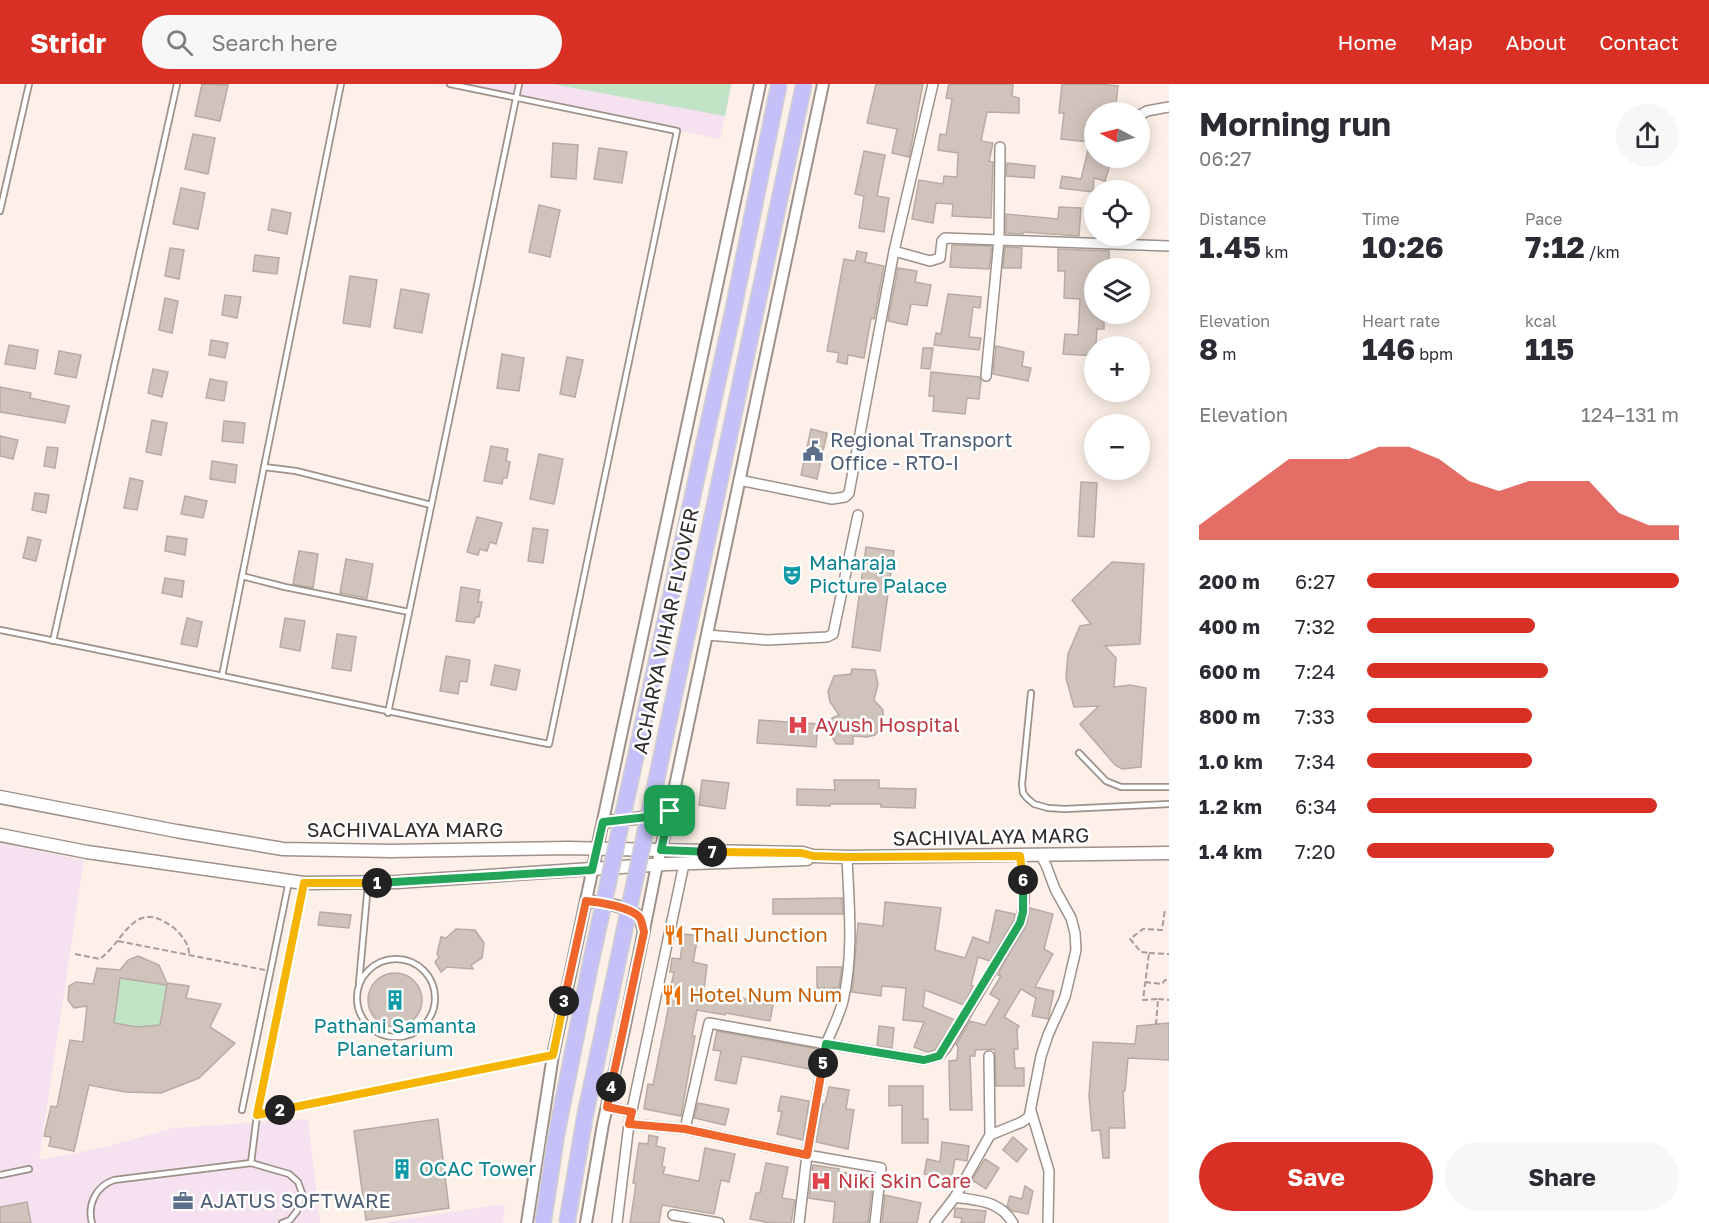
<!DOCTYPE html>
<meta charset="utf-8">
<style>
:root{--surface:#fff;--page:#f7f7f7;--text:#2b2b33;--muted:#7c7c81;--accent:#d93025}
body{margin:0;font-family:"Golos Text",sans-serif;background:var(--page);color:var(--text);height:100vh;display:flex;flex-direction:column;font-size:22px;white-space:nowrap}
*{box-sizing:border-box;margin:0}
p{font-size:20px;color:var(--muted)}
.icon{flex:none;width:33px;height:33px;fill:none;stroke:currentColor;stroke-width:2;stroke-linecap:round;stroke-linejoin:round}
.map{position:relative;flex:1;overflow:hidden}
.sheet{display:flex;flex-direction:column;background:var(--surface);width:540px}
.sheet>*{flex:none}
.needle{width:39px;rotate:277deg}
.tools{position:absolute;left:1084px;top:18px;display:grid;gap:12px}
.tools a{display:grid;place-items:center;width:66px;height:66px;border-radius:50%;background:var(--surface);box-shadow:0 3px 15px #0003;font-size:30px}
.pin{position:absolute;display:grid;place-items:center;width:51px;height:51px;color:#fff;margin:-26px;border-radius:12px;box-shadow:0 3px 9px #0006}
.km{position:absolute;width:30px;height:30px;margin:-15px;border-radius:50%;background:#222;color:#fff;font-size:16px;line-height:30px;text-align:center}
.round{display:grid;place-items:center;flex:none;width:63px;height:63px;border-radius:32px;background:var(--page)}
.summary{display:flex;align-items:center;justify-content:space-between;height:102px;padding:0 30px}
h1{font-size:33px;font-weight:700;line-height:45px}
.metrics{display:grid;grid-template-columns:repeat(3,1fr);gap:9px;height:102px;padding:6px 30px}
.metrics div{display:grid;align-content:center}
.metrics b{font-size:30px;font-weight:700}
.metrics small{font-size:16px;font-weight:400}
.metrics p{font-size:16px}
.chart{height:168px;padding:12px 30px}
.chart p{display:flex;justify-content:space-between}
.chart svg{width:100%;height:108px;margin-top:6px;fill:var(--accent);opacity:.7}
.primary-button{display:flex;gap:12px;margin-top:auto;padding:12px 30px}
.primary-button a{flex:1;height:69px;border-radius:36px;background:var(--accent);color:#fff;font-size:24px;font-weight:700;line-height:69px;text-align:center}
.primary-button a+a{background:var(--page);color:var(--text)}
ul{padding:0 30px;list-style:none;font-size:20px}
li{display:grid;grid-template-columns:96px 72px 1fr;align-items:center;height:45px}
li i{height:15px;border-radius:8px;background:var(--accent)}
header{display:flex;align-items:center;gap:36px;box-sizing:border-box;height:84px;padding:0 30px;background:var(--accent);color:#fff}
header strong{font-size:28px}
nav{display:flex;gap:33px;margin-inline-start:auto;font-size:21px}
.search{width:420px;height:54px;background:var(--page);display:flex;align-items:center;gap:15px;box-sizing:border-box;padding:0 21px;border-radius:33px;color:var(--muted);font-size:22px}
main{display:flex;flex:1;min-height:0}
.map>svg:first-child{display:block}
</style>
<header>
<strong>Stridr</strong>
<div class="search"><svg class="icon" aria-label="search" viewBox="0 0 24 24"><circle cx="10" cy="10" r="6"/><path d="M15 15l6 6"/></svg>Search here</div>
<nav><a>Home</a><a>Map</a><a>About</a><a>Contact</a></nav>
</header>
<main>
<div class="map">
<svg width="1169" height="1139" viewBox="0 0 1169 1139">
<rect width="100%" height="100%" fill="#fcf0e8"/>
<g fill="#f6e1f0">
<polygon points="433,0 732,0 720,55"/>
<polygon points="0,759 84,776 39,1076 106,1063 173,1044 308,1035 320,1139 0,1139"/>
<polygon points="505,1120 503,1139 380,1139"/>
</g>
<g fill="#c2e4c6">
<polygon points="552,0 731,0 725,32"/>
<polygon points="119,894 167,901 160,941 137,943 114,939"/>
</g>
<g fill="#d0c3bc" stroke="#b7aba4" stroke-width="1.5" fill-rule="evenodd">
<polygon points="202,0 228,1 220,37 195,32"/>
<polygon points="876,0 923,0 909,73 892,69 897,45 867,39"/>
<polygon points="949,0 1013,0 1012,12 1019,14 1019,29 987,28 981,57 993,59 989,77 993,78 991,134 952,132 953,120 936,119 933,139 912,135 919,96 943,100 944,92 957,93 958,69 938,66 940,50 946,51 952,15 946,14"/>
<polygon points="1062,0 1099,0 1118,2 1115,28 1095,28 1095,74 1112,74 1105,97 1094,94 1093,108 1060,104 1062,92 1081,95 1090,58 1061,55 1064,29 1059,29"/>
<polygon points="193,50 215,54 208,90 185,85"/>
<polygon points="553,59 578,61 576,95 551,93"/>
<polygon points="599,64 627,68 622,99 594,95"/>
<polygon points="864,67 885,71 877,112 889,114 884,148 859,144 864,112 855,110"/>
<polygon points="1007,79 1035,82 1034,94 1006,92"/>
<polygon points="181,104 205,109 198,145 173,140"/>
<polygon points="539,121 560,126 550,173 529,168"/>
<polygon points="1059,123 1081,124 1079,152 1023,148 1023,150 1006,149 1006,130 1058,135"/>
<polygon points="272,125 291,129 287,150 268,146"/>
<polygon points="952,161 992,162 989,185 950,183"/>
<polygon points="1005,163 1022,164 1021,184 1003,184"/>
<polygon points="170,164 184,166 179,195 165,192"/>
<polygon points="1058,165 1109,167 1109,184 1095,184 1095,230 1104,230 1104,245 1097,245 1095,272 1063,270 1065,250 1078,251 1080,215 1064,214 1065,187 1058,187"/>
<polygon points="857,167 867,169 865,178 884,182 874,235 871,234 864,274 848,271 847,280 837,278 839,269 827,267 844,175 855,177"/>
<polygon points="255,171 279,174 277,190 253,187"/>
<polygon points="898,184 917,187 915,198 931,201 927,222 911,220 907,241 888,237"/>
<polygon points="350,192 377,196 370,243 343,239"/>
<polygon points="401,205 429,210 422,249 394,244"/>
<polygon points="948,210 981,213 980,224 973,223 969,253 981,254 979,266 934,261 936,249 941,250"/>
<polygon points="225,211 241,213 237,234 222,231"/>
<polygon points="165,214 178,217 172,249 159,246"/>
<polygon points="211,256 228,259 225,274 209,271"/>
<polygon points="9,261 38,266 35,285 5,280"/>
<polygon points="996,262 1024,268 1022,282 1031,284 1028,297 993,290"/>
<polygon points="923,264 933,264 930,285 921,284"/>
<polygon points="59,267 81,271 76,294 55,290"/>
<polygon points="502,270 524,274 519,307 497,304"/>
<polygon points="567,273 583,276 575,313 560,310"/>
<polygon points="153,285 168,288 162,313 148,309"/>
<polygon points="931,288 979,293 981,297 979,315 967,314 965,330 933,327 934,312 929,312"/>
<polygon points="210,295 227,298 224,317 206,314"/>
<polygon points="0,303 31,309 30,314 69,322 65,339 0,328"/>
<polygon points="152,336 167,339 161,371 146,368"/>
<polygon points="224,337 245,339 243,359 222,357"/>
<polygon points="811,345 827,349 817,395 801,391"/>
<polygon points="0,352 18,356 13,375 0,372"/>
<polygon points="491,362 508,365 506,377 510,378 507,394 503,394 502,400 484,397"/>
<polygon points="47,363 58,364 55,384 44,382"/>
<polygon points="539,370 563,375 554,420 530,415"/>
<polygon points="212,377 237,381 235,399 210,395"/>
<polygon points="130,394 143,397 137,426 124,424"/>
<polygon points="1081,398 1097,399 1094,453 1078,452"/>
<polygon points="35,409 49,411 46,429 32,426"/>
<polygon points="185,412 207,417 203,434 181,430"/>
<polygon points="477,433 502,439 496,460 490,458 487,467 480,465 478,471 467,468"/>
<polygon points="533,444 548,446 543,479 528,477"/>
<polygon points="167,452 187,455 185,471 165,467"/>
<polygon points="28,453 41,456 36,477 23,474"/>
<polygon points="866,463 894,467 880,567 852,563"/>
<polygon points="299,467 318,470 313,504 293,500"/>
<polygon points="346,475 373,480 367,514 340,509"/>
<polygon points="1112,478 1144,480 1140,560 1105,562 1116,574 1114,603 1130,601 1146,604 1141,683 1122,685 1115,681 1080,640 1099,622 1074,623 1066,594 1068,570 1080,542 1091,540 1072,516"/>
<polygon points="165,494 184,497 182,513 162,509"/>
<polygon points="461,503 480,506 478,518 482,518 479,533 476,533 474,539 456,537"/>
<polygon points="187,534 202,538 197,563 181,560"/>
<polygon points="285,534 305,537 300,567 280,563"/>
<polygon points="337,550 356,553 351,587 332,584"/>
<polygon points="446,572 470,576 467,598 460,597 458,610 440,607"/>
<polygon points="495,581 520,586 516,606 491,601"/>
<polygon points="852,585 875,586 878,600 874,616 883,626 883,635 881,644 875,651 867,653 853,652 853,660 836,660 825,640 830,641 832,634 839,631 830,618 828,607 834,592 851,590"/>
<polygon points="759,636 818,640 816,663 757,659"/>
<polygon points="702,696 729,699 725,725 699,721"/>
<polygon points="834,696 879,696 879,704 916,705 915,724 881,723 881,720 830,720 830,722 797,721 797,705 835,706"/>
<polygon points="842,814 843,830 773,830 773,815"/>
<polygon points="885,818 941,824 935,866 965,874 973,853 989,859 996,826 1015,830 1014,836 990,877 978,873 971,901 973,902 964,921 925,906 923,923 955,936 935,966 927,968 914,963 924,938 903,936 906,904 882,902 881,912 852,908 858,839 883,842"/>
<polygon points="1030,824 1053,830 1044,865 1053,870 1035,903 1054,907 1048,935 1032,932 1036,914 1021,905 1004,933 1019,942 1017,945 1018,965 1014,965 1015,984 1024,984 1024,1002 996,1002 995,965 975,966 975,972 970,972 972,1026 950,1026 949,977 957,976 958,962 956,961 970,937 985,941 1000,916 990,910 1001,892 998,891 1002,882 1026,842"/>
<polygon points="320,828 351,831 349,844 318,841"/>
<polygon points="456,845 475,846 484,859 482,874 471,881 473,885 447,883 441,888 435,878 439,873 437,870 441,853 446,854"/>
<polygon points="684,850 698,852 693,878 707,881 704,906 773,921 770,937 726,929 725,931 697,926 692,952 695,952 681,1032 644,1025 648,1000 653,1001 670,916 668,916 674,888 670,888 672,874 680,875"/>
<path d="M138,872L159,881L167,899L189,902L186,914L221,920L210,943L235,959L199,994L161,1009L125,1008L89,1001L74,1067L49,1062L51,1053L44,1052L51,1022L57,1023L70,956L83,958L87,922L74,924L68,916L69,902L76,898L93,900L97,884L120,886L128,876ZM120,894L167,901L160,941L137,943L114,939Z"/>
<polygon points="817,883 842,883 839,904 817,904"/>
<circle cx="395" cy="916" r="27"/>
<polygon points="1169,939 1169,976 1128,974 1125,1007 1123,1007 1125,1044 1109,1044 1109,1074 1103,1074 1100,1046 1092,1047 1089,1012 1093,958 1135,960 1137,942"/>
<polygon points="879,942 894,944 892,964 877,962"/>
<polygon points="717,947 818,965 815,986 742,972 736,1000 715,996 721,967 713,966"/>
<polygon points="889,1002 923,1002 923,1035 928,1035 928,1059 902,1059 902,1021 889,1022"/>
<polygon points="829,1003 849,1006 846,1025 854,1026 848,1065 816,1058 823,1020 825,1020"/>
<polygon points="781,1012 809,1017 803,1056 777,1050 782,1028 778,1027"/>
<polygon points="698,1019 729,1025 725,1041 694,1034"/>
<polygon points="438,1035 449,1124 366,1136 354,1047"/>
<polygon points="649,1051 658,1053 656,1062 665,1064 662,1082 665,1083 663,1090 699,1097 705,1064 735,1070 729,1098 721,1096 714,1130 662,1121 659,1139 630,1139 636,1100 633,1099 639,1059 648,1060"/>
<polygon points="1013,1053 1027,1065 1017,1078 1003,1066"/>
<polygon points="942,1058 969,1062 967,1077 955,1075 951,1096 924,1090 927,1075 940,1078"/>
<polygon points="985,1075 999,1084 986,1105 972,1096"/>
<polygon points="766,1079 788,1083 782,1114 795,1116 791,1139 770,1139 750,1135 756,1109 760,1109"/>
<polygon points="813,1081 839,1085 839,1088 873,1092 868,1139 833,1139 835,1118 809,1114"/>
<polygon points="1025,1102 1033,1107 1028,1130 1013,1127 1007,1122 1010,1112 1022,1115"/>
<polygon points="885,1111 921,1119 917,1139 882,1139"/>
<polygon points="27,1118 31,1139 0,1139 0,1123"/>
<polygon points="955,1124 986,1127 984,1139 961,1139 962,1134 954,1133"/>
</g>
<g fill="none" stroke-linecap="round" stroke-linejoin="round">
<g stroke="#9d918a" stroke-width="8">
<g id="service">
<polyline points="0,127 29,0"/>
<polyline points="264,383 296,387 431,421"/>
<polyline points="242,492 285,503 409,528"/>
<path d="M0,546C183,582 365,624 549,660L677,47L450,0"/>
<polyline points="53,557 177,0"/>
<polyline points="222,592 341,0"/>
<polyline points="1031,609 1022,700 1023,709 1027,714 1034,720 1048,724 1065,725 1169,720"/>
<polyline points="388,629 519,0"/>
<polyline points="1079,669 1106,697 1121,703 1169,703"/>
<polyline points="304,800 257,1031 553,971"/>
<circle cx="396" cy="914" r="39"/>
<polyline points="359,899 368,800"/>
<polyline points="242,1026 289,797"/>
<polyline points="251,1079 257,1031"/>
<polyline points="0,1091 29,1085"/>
<path d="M92,1139C87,1121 96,1102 114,1096L251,1079L289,1090L298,1098L302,1109L297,1127L290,1136L282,1139"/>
</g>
</g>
<g stroke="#9d918a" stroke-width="12">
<g id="minor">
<polyline points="1140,31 1147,27 1169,23"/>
<polyline points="1000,63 999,156 1169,162"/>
<polyline points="894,167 930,177 940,174 942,157 945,154 999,156 986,292"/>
<polyline points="739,396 832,415 845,413 849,409 894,167 933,0"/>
<polyline points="707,551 767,556 827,553 833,550 858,431"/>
<path d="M847,773C849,820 854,871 843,917C839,932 832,946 826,960L924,976L939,972L946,964L1020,839C1027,817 1023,794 1020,772"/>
<polyline points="607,1023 632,1028"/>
<polyline points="1031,1027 1049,1087 1048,1139"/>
<polyline points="629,1040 685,1045 807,1071 799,1139"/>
<polyline points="685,1045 709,939 826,960 807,1071 881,1084 875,1139"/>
<polyline points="990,1051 1022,1038 1029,1033 1041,972 1048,951 1065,913 1076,866 1075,849 1071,834 1055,805 1046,781 1040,770"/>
<path d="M955,1113C979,1117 999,1116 1013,1139"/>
<polyline points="673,1131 719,1139"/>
<polyline points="617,1139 629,1040 684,780"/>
<polyline points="935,1139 955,1113 990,1051 989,972"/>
</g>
</g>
<g stroke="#9d918a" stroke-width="14">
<g id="tertiary">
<polyline points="603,738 657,732 670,727"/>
<path d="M586,817C599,818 630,822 639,833C642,837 642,843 644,847"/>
<polyline points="527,1139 553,971 760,0"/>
<polyline points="586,1139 603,1040 624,946 657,781 667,740 823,0"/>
</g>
</g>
<g stroke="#9d918a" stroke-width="15">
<g id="secondary">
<polyline points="0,713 176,747 283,765 391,767 568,764 802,769 813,772 847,773 1169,769"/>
<polyline points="0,751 87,768 304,799 397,798 667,780 807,775"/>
</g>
</g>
<g stroke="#a69d97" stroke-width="2" stroke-dasharray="6 3" stroke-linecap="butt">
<polyline points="118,857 265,886"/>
<polyline points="1149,869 1169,870"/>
<path d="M75,870L100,875C126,855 134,813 174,844C181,850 190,861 189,871"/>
<polyline points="1145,898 1162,900 1165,896 1169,897"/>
<polyline points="1158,915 1169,916"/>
<polyline points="1156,941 1158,915 1143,916 1149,869 1141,868 1130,855 1143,845 1162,846 1165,825"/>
</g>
<use href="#service" stroke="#fff" stroke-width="4.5"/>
<use href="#minor" stroke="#fff" stroke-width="9"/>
<use href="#tertiary" stroke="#fff" stroke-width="10"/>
<use href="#secondary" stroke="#fff" stroke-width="12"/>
<g stroke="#d1d0d0" stroke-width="18" stroke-linecap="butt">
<g id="trunk-bridge">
<polyline points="543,1139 556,1053 590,882 733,227 779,0"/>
<polyline points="567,1139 585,1032 804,0"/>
</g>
</g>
<use href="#trunk-bridge" stroke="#c6c0f8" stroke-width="15"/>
</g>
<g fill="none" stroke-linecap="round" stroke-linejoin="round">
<g stroke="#fff" stroke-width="12">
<polyline id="split-1" points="377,799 592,786 603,738 657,732 670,727"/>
</g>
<g stroke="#fff" stroke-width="12">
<polyline id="split-2" points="280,1026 257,1031 304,799 377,799"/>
</g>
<g stroke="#fff" stroke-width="12">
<polyline id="split-3" points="280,1026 553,971 564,917"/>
</g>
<g stroke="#fff" stroke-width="12">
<path id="split-4" d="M564,917L586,817C599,818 632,823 640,834C642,838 643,844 644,848L611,1003"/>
</g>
<g stroke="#fff" stroke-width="12">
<polyline id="split-5" points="611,1003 607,1023 632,1028 629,1040 685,1045 807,1071 823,979"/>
</g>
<g stroke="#fff" stroke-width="12">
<polyline id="split-6" points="823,979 826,960 924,976 939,972 1020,839 1023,828 1023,796"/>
</g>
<g stroke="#fff" stroke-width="12">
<polyline id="split-7" points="712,768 802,769 813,772 847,773 1020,772 1023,796"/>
</g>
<g stroke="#fff" stroke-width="12">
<polyline id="split-8" points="670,727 661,766 712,768"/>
</g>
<use href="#split-1" stroke="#22a559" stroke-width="8"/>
<use href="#split-2" stroke="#f5b400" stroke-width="8"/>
<use href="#split-3" stroke="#f5b400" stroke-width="8"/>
<use href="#split-4" stroke="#f0652b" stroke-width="8"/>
<use href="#split-5" stroke="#f0652b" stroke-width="8"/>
<use href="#split-6" stroke="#22a559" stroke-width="8"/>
<use href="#split-7" stroke="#f5b400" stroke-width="8"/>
<use href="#split-8" stroke="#22a559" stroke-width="8"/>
</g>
<defs>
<g id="civic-bare" transform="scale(1.62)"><path d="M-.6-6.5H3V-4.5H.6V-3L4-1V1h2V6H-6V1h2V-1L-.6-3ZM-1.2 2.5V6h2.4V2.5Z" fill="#5c6f8a" stroke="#fff" stroke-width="2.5" paint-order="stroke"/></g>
<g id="theatre-bare" transform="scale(1.62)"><path d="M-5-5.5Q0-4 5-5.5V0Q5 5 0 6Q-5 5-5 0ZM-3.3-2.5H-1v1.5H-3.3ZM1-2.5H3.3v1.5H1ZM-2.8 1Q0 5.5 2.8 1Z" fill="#0f9aa8" stroke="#fff" stroke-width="2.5" paint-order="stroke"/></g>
<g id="hospital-bare" transform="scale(1.62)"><path d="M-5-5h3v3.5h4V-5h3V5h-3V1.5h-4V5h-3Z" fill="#e0444e" stroke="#fff" stroke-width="2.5" paint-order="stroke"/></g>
<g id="restaurant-bare" transform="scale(1.62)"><path d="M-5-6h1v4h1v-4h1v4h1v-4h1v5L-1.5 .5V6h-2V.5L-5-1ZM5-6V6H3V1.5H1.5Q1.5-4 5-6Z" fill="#e8710a" stroke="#fff" stroke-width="2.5" paint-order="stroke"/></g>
<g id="building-bare" transform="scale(1.62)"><path d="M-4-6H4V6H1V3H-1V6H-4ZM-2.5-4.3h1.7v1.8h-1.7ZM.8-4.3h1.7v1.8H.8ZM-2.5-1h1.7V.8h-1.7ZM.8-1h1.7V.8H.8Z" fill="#0f9aa8" stroke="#fff" stroke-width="2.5" paint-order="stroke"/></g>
<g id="office-bare" transform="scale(1.62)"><path d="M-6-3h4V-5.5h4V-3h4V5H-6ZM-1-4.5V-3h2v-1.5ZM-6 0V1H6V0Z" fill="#5c6f8a" stroke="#fff" stroke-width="2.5" paint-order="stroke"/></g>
</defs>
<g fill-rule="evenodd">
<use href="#civic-bare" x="813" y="367"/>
<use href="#theatre-bare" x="792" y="491"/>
<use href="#hospital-bare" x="798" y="641"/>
<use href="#restaurant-bare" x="674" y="851"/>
<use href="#restaurant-bare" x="672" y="911"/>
<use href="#building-bare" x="395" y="916"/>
<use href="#building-bare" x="402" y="1085"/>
<use href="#hospital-bare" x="821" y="1097"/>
<use href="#office-bare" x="183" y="1117"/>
</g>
<g text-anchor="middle" stroke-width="5" stroke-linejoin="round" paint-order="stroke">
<g font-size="20" fill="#4e5e75" stroke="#fff" text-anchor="start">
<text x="830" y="363">Regional Transport<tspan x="830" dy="23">Office - RTO-I</tspan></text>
<text x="200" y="1124">AJATUS SOFTWARE</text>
</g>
<g font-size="20" fill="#0d838f" stroke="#fff" text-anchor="start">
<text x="809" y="486">Maharaja<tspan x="809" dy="23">Picture Palace</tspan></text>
<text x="395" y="949" text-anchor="middle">Pathani Samanta<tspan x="395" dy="23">Planetarium</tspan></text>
<text x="419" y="1092">OCAC Tower</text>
</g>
<g font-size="20" fill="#302b29" stroke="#fff">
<text transform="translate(666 547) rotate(-78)" y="7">ACHARYA VIHAR FLYOVER</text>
<text x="405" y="753">SACHIVALAYA MARG</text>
<text transform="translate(991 753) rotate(-1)" y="7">SACHIVALAYA MARG</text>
</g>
<g font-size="20" fill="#be3a42" stroke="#fff" text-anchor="start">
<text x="815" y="648">Ayush Hospital</text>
<text x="838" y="1104">Niki Skin Care</text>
</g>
<g font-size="20" fill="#c56008" stroke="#fff" text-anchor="start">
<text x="691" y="858">Thali Junction</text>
<text x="689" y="918">Hotel Num Num</text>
</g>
</g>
</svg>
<div class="tools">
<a><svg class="needle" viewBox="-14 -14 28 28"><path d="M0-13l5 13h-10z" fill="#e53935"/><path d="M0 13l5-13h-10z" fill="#7c7c81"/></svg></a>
<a><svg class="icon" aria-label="locate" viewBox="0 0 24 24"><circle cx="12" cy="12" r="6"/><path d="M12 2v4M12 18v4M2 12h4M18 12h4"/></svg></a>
<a><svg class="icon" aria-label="layers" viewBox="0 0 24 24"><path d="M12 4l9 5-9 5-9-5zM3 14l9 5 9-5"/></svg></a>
<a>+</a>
<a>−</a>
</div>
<div class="pin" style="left:670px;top:727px;background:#1e9e55"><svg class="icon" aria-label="arrive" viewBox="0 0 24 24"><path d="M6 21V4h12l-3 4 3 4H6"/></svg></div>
<b class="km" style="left:377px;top:799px">1</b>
<b class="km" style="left:280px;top:1026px">2</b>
<b class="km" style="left:564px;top:917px">3</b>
<b class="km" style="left:611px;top:1003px">4</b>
<b class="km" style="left:823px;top:979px">5</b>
<b class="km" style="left:1023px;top:796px">6</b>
<b class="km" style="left:712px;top:768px">7</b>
</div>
<section class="sheet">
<div class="summary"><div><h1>Morning run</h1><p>06:27</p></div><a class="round"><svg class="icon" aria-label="share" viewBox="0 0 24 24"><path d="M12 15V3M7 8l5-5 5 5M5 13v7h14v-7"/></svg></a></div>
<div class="metrics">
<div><p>Distance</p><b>1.45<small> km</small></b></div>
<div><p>Time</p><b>10:26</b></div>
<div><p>Pace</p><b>7:12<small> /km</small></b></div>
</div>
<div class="metrics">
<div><p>Elevation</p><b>8<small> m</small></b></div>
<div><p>Heart rate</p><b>146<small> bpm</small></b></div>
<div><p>kcal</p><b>115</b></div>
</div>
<div class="chart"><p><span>Elevation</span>124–131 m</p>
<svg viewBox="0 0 160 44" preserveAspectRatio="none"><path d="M0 44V38L10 29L20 20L30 11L40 11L50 11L60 6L70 6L80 11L90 20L100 24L110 20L120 20L130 20L140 33L150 38L160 38V44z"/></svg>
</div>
<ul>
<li><b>200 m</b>6:27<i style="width:100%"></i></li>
<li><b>400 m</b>7:32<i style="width:54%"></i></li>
<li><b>600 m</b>7:24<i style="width:58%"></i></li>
<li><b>800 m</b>7:33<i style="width:53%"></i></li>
<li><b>1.0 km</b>7:34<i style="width:53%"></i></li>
<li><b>1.2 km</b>6:34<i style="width:93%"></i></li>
<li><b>1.4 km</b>7:20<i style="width:60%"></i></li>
</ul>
<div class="primary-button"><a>Save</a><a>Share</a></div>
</section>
</main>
